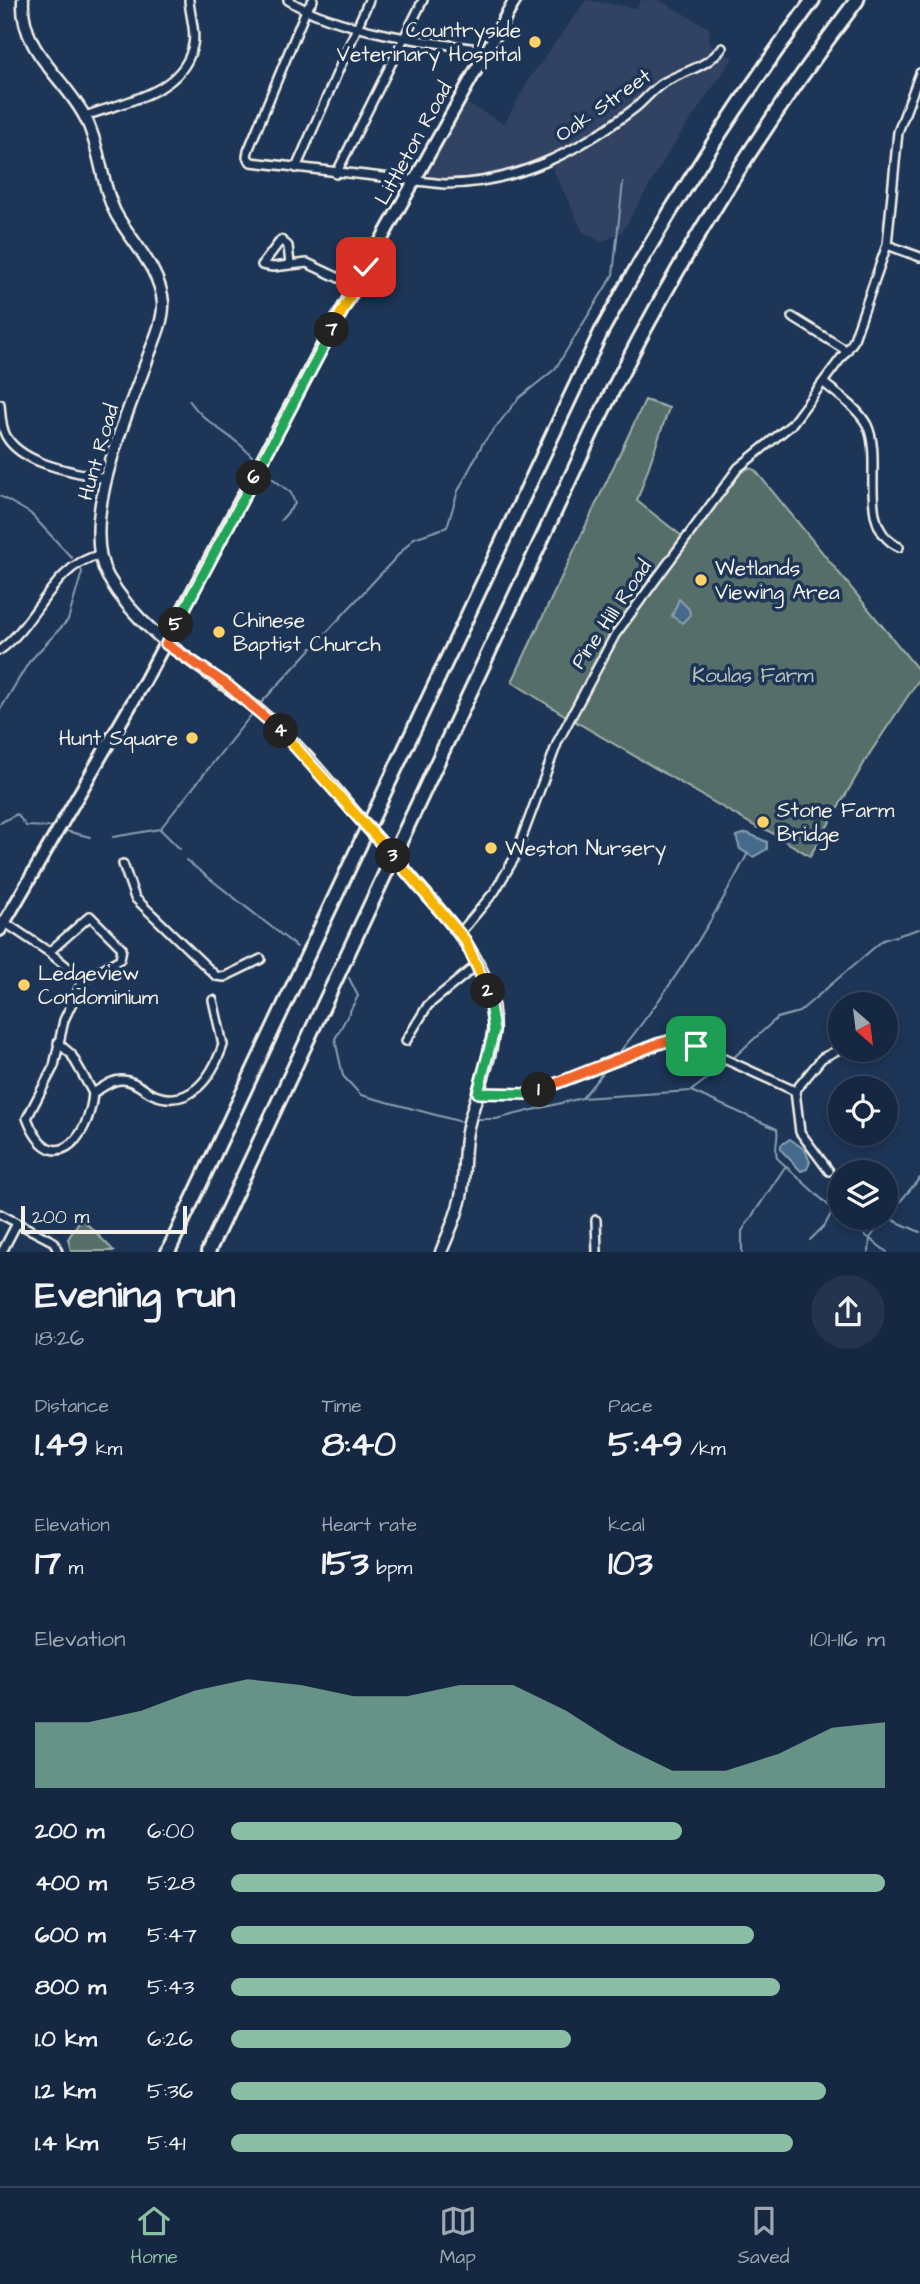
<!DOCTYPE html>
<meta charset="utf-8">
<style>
:root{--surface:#162841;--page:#23344c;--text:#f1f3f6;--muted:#9ea6b1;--line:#35445a;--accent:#8abfa5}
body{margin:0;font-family:"Architects Daughter",sans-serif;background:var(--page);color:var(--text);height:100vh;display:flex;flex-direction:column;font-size:26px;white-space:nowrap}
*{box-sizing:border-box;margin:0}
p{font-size:23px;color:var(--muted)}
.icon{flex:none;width:38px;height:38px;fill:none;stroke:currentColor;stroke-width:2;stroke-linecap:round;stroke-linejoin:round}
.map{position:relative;height:1252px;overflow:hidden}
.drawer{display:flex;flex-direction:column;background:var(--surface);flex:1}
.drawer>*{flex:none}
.needle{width:46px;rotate:152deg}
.fabs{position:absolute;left:828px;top:992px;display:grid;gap:14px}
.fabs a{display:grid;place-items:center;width:70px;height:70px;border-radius:50%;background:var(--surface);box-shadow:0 4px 10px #0003,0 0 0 2px var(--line);font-size:35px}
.scale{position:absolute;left:21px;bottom:18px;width:166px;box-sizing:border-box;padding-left:7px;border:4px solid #f4f1e8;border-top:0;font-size:19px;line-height:24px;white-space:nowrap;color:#f4f1e8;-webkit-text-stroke:5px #1d3557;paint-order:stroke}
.pin{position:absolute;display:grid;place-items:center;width:60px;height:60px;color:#fff;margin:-30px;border-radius:14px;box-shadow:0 4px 10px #0006}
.km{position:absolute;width:35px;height:35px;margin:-18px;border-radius:50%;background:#222;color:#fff;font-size:19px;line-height:35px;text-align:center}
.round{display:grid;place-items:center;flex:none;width:74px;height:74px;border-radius:37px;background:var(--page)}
.head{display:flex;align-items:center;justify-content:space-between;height:119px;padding:0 35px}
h1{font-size:38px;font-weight:700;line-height:52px}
.stats{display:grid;grid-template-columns:repeat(3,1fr);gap:10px;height:119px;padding:7px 35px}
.stats div{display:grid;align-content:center}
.stats b{font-size:35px;font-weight:700}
.stats small{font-size:19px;font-weight:400}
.stats p{font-size:19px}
.chart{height:196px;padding:14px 35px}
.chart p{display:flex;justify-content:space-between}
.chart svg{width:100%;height:126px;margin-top:7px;fill:var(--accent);opacity:.7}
ul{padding:0 35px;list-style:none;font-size:23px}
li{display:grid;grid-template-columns:112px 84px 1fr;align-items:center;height:52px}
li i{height:18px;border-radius:9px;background:var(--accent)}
.menu{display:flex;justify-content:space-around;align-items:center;height:98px;border-top:2px solid var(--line);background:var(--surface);font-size:19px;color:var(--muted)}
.menu a{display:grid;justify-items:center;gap:4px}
.menu .current{color:var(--accent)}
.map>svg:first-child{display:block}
</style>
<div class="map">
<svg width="920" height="1252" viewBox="0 0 920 1252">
<rect width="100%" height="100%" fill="#1d3557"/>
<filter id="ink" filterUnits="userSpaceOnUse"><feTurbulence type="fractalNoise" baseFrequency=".0143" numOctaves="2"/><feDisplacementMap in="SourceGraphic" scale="14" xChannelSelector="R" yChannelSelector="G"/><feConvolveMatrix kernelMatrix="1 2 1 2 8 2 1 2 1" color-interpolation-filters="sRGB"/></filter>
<g filter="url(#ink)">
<polygon fill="#324263" points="586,0 637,8 641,0 659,0 709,28 710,44 733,58 672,147 622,232 602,242 583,232 548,159 472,180 434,179 426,171 426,164 463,101 504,124 531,76"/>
<g fill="#556e6a" stroke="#a4b0a9" stroke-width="2">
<polygon points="645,400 669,408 637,501 683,537 607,640 566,716 512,682"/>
<polygon points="749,468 755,470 920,672 920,678 870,753 810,856 760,826 758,828 573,720 614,643 740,472"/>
<polygon points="81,1218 114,1251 71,1251 68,1239"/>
</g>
<g fill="#446a8b" stroke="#8aa0b0" stroke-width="2">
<polygon points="679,599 689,609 690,615 682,623 672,616"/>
<polygon points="747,833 767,842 767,849 753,857 740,849 736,836"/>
<polygon points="790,1139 805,1150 810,1162 807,1169 801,1171 781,1150 781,1145"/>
</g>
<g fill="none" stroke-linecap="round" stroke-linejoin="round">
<g stroke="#8aa0b0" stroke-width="2">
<path d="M189,400C207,427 237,436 256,461"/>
<polyline points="263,471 291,493 295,504 281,520"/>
<polyline points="0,496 30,513 72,558"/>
<polyline points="261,703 414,538 447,527 458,491 483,443 519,398 555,369 613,275 623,182"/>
<polyline points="0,710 29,662 68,620 82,572 80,567"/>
<polyline points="0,730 0,736"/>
<polyline points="0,823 17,814 26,826 51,827"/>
<polyline points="160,829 252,714"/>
<polyline points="66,831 90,837"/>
<polyline points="113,837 160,829 180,849"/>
<polyline points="186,860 297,947"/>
<polyline points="349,978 358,996 335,1039 343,1076 361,1095 462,1122"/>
<path d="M614,1059C666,996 710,926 748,853"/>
<polyline points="731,1060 777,1018 799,1012 883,940 919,929"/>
<polyline points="692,1090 727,1064"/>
<polyline points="583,1097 606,1069"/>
<path d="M478,1119H496L582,1098L691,1091L777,1129C779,1139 774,1145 777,1158L840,1216"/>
<polyline points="887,1217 920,1178"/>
<polyline points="843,1218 887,1252"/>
<polyline points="810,1240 825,1225 833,1210"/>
<polyline points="742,1252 742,1231 785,1167"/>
<polyline points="869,1252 870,1238 886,1217 920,1232"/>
</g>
<g stroke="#f4f1e8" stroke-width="12">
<g id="street">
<path d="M288,0C334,30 431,43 486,50"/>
<path d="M313,0L306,10L248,151L247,157L251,162L444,184C516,184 579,151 635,108C645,100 652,90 663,83C685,70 705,69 722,48"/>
<path d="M85,116C123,102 180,94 192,49C197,34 190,16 189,0"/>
<polyline points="296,168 369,0"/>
<polyline points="336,174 423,0"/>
<polyline points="887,245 920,257"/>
<polyline points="290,264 288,246 281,240 262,265 273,267 307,263 356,286"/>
<polyline points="792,317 847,351"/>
<path d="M824,383C838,395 858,408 867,425C884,461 855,526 899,547"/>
<path d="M0,404C1,414 1,427 6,436C23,466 77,472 107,479"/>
<path d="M0,650C37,623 53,565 99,555"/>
<polyline points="123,864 135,898 216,976 224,977 261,959"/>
<polyline points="4,922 49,952 90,916 122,948 120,959 83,980 49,952"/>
<polyline points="460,933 495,891 514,859 558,741 615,635 738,468 791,425 853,342 887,245 898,132 920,73"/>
<path d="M83,980L64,1020L54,1066L27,1118C50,1179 89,1142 93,1093C102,1088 112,1079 122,1080C134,1080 142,1089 152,1094C190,1110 212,1077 223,1045L213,1000"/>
<polyline points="406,1041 428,1005 478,964"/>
<polyline points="58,1043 71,1054 93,1093"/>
<polyline points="795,1091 800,1132 829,1171"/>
<polyline points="478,1093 531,1094 672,1040 696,1046 795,1091 822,1058 840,1049"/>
<polyline points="0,1214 54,1242 58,1252"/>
<polyline points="596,1220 597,1252"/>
<polyline points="2,1252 17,1223"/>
</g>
</g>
<g stroke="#f4f1e8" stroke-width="15">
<g id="secondary">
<path d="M23,0C20,52 66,78 86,119C101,149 101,185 116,214C131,241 161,270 163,303C164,322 152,345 146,363C126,418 78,523 108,577C143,638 205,667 257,709C294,739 325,777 355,813"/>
<path d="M407,872C445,918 500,967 493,1033C490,1065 475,1096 468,1127C463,1148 465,1169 462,1191C459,1212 449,1232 441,1252"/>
</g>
</g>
<g stroke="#f4f1e8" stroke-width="16">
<polyline id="primary" points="0,930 146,679 325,341 515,0"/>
</g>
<g stroke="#f4f1e8" stroke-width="18">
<g id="highway">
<path d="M168,1252L601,332C664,216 734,106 813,0"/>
<path d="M208,1252L592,432C667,277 753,137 857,0"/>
</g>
</g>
<use href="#street" stroke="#1d3557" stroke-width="7"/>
<use href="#secondary" stroke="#1d3557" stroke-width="10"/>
<use href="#primary" stroke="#1d3557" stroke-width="10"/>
<use href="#highway" stroke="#1d3557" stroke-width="12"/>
<g stroke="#f4f1e8" stroke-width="15" stroke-linecap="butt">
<polyline id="secondary-bridge" points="355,813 407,872"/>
</g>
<use href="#secondary-bridge" stroke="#1d3557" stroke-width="10"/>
</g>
</g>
<g fill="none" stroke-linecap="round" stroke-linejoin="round" filter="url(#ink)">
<g stroke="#fff" stroke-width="14">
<polyline id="split-1" points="539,1090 657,1044 672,1040 696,1046"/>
</g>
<g stroke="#fff" stroke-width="14">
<polyline id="split-2" points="488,991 494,1031 478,1093 531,1094 539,1090"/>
</g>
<g stroke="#fff" stroke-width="14">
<polyline id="split-3" points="393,856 465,940 488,991"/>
</g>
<g stroke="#fff" stroke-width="14">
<polyline id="split-4" points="281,731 393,856"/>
</g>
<g stroke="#fff" stroke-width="14">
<polyline id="split-5" points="176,625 166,644 226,684 281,731"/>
</g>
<g stroke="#fff" stroke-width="14">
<polyline id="split-6" points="176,625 254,478"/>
</g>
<g stroke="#fff" stroke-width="14">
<polyline id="split-7" points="254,478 332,330"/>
</g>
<g stroke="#fff" stroke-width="14">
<polyline id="split-8" points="332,330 366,267"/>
</g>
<use href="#split-1" stroke="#f0652b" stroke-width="9"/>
<use href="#split-2" stroke="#22a559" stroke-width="9"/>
<use href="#split-3" stroke="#f5b400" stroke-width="9"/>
<use href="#split-4" stroke="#f5b400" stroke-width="9"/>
<use href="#split-5" stroke="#f0652b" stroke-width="9"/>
<use href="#split-6" stroke="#22a559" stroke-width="9"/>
<use href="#split-7" stroke="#22a559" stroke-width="9"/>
<use href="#split-8" stroke="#f5b400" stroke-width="9"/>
</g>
<g fill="#ffd166" stroke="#1d3557" stroke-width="2.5">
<circle cx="535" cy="42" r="7"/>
<circle cx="701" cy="580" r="7"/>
<circle cx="219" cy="632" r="7"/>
<circle cx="192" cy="738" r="7"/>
<circle cx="763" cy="822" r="7"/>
<circle cx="491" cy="848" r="7"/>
<circle cx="24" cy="985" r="7"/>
</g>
<g text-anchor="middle" stroke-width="7" stroke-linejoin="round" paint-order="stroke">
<g font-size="21" fill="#f4f1e8" stroke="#1d3557" text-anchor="start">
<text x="521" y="37" text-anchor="end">Countryside<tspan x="521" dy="24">Veterinary Hospital</tspan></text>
<text x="715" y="575">Wetlands<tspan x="715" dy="24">Viewing Area</tspan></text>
<text x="233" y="627">Chinese<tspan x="233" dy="24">Baptist Church</tspan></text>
<text x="178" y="745" text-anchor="end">Hunt Square</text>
<text x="777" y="817">Stone Farm<tspan x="777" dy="24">Bridge</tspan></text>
<text x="505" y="855">Weston Nursery</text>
<text x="38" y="980">Ledgeview<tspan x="38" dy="24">Condominium</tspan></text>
</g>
<g font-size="21" fill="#f4f1e8" stroke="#1d3557">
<text transform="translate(603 105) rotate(-35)" y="7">Oak Street</text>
<text transform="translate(413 143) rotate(-61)" y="7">Littleton Road</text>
<text transform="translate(98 452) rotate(-74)" y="7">Hunt Road</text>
<text transform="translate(611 614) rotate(-56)" y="7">Pine Hill Road</text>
</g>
<g font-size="21" fill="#bcc3bc" stroke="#1d3557">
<text x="753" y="682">Koulas Farm</text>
</g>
</g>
</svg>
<div class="fabs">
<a><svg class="needle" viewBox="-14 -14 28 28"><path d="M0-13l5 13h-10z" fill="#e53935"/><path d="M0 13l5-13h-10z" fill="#9ea6b1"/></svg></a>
<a><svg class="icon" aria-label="locate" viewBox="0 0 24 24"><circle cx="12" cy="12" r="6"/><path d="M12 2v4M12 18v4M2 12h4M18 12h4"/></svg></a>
<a><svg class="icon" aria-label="layers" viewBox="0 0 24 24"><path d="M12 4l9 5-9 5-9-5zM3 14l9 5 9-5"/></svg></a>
</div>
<div class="scale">200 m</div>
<div class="pin" style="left:696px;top:1046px;background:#1e9e55"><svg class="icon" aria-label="arrive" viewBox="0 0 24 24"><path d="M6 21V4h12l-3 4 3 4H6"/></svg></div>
<div class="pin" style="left:366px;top:267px;background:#d93025"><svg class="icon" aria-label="check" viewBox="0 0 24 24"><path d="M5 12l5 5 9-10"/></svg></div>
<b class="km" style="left:539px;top:1090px">1</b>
<b class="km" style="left:488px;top:991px">2</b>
<b class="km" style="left:393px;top:856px">3</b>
<b class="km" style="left:281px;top:731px">4</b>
<b class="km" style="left:176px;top:625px">5</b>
<b class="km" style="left:254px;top:478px">6</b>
<b class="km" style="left:332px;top:330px">7</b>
</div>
<section class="drawer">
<div class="head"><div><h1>Evening run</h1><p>18:26</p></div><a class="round"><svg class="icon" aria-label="share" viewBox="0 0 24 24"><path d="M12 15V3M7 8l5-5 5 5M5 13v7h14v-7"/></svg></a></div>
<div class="stats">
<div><p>Distance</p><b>1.49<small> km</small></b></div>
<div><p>Time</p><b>8:40</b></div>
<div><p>Pace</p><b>5:49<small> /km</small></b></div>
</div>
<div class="stats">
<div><p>Elevation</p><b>17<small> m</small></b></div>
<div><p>Heart rate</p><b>153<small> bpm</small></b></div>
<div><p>kcal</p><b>103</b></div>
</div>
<div class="chart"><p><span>Elevation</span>101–116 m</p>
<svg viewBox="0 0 160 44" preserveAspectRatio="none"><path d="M0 44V21L10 21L20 17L30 10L40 6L50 8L60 12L70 12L80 8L90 8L100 17L110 29L120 38L130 38L140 32L150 23L160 21V44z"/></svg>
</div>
<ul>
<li><b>200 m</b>6:00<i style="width:69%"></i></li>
<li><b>400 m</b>5:28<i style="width:100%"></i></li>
<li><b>600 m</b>5:47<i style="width:80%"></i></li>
<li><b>800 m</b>5:43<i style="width:84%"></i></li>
<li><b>1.0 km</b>6:26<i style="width:52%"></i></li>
<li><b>1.2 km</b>5:36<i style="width:91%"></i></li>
<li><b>1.4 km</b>5:41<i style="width:86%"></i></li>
</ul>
</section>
<nav class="menu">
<a class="current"><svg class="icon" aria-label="home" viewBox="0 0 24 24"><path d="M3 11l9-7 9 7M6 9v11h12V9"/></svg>Home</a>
<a><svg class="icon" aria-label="map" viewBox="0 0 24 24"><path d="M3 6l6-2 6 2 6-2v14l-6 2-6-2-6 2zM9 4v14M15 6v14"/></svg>Map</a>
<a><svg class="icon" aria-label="saved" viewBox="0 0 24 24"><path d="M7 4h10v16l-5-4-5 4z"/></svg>Saved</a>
</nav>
